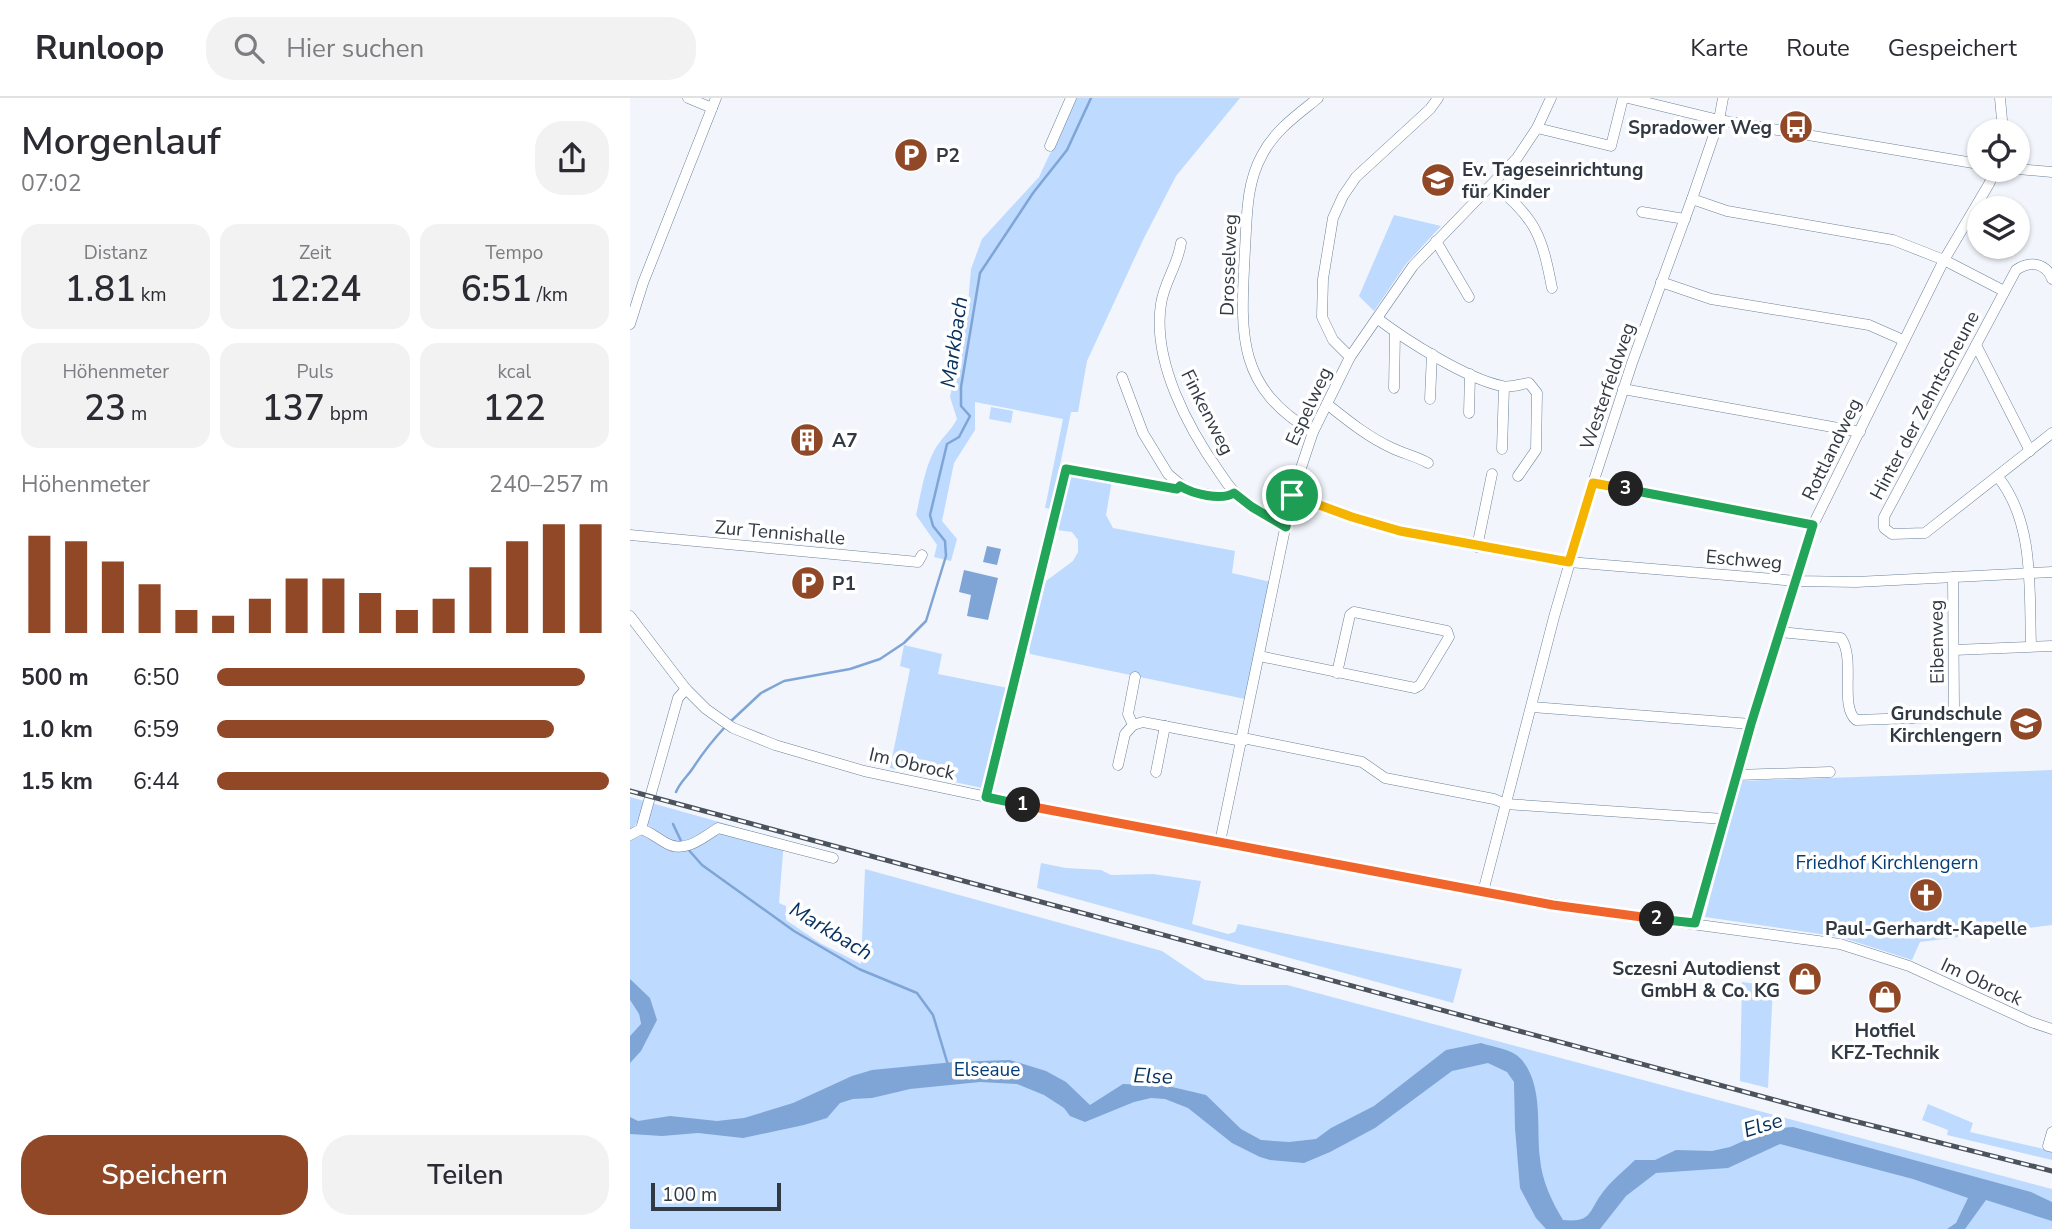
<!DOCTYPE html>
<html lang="de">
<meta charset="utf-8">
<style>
:root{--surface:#fff;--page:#f2f2f3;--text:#2b2b33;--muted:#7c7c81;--line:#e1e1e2;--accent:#904826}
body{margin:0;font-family:"Nunito Sans",sans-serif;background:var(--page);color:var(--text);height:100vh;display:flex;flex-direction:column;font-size:26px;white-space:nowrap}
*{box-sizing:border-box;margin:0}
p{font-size:23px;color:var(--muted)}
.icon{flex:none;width:38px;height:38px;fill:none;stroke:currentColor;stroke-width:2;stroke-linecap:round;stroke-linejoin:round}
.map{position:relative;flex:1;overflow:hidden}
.panel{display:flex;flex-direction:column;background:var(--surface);width:630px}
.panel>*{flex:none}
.tools{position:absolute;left:1337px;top:21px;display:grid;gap:14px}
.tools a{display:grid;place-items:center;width:63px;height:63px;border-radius:50%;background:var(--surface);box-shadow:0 2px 5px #0004;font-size:35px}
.scale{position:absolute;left:21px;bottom:18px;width:130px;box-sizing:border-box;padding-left:7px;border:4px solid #313a44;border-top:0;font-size:19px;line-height:24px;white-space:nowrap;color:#313a44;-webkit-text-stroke:5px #fff;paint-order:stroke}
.pin{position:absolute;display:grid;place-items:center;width:60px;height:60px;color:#fff;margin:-30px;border:4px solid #fff;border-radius:50%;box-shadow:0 2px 7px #0007}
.km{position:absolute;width:35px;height:35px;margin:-18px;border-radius:50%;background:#222;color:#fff;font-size:19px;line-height:35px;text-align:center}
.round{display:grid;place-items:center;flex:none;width:74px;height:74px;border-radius:28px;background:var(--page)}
.head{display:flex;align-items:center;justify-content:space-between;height:119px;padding:0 21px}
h1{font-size:38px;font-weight:600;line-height:52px}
.figures{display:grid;grid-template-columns:repeat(3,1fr);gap:10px;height:119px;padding:7px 21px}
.figures div{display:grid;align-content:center;border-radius:18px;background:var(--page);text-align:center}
.figures b{font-size:35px;font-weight:600}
.figures small{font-size:19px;font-weight:400}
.figures p{font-size:19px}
.chart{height:196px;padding:14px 21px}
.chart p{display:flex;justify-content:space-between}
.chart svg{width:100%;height:126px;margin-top:7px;stroke:var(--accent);stroke-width:6}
.action{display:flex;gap:14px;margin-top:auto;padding:14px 21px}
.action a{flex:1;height:80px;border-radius:28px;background:var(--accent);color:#fff;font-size:28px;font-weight:600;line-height:80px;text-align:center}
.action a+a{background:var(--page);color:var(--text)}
ul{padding:0 21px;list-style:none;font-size:23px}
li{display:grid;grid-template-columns:112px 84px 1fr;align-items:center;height:52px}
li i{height:18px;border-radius:9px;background:var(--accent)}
header{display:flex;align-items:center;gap:42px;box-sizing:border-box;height:98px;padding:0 35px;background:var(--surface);border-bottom:2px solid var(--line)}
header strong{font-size:33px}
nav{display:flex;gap:38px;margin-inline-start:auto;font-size:24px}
.search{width:490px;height:63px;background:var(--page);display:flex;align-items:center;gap:18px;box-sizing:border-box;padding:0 24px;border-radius:28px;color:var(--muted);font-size:26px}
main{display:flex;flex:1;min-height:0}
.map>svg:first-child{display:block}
</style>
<header>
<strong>Runloop</strong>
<div class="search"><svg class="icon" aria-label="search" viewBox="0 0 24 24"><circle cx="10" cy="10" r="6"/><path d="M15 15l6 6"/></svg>Hier suchen</div>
<nav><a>Karte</a><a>Route</a><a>Gespeichert</a></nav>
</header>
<main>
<section class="panel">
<div class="head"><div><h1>Morgenlauf</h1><p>07:02</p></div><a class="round"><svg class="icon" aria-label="share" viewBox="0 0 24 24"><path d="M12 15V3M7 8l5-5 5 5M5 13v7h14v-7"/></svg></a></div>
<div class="figures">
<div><p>Distanz</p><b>1.81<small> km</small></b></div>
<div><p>Zeit</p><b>12:24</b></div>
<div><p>Tempo</p><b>6:51<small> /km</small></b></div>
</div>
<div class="figures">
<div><p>Höhenmeter</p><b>23<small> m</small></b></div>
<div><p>Puls</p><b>137<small> bpm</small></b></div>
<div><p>kcal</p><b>122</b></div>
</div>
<div class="chart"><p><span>Höhenmeter</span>240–257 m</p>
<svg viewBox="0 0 160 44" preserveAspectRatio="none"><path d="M5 44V10M15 44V12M25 44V19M35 44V27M45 44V36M55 44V38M65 44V32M75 44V25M85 44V25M95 44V30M105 44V36M115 44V32M125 44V21M135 44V12M145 44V6M155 44V6"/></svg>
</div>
<ul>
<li><b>500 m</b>6:50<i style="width:94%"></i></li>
<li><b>1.0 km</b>6:59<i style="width:86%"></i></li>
<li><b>1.5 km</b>6:44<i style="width:100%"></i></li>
</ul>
<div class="action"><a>Speichern</a><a>Teilen</a></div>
</section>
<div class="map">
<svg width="1422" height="1131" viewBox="0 0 1422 1131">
<rect width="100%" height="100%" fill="#f2f6fc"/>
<g fill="#bedafe">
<path d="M446,0H610L546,78L513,142L457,263L448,314H441L421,411L415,410L433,321L345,304V332L324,365L312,423L327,441L321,463L304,459L307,447L286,417C291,396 294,372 304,353C310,341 321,333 327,321L320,299L337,218L341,171L352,141L409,79Z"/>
<polygon points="764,117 811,128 776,166 744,213 729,198"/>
<polygon points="361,309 383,313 381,325 359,321"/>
<polygon points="442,375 482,382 476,417 483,430 605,453 602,475 641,484 615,601 400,556 399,551 416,483 443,463 448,454 448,442 442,434 427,432"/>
<polygon points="274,547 312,556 308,576 378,590 358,680 352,690 260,670 280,571 270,568"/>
<polygon points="1422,672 1422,827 1290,844 1282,862 1210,839 1075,819 1110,683"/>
<polygon points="0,699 154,742 149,805 156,808 156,822 190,845 231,866 235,771 532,853 575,882 611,887 657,887 1422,1091 1422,1131 0,1131 0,952 18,922 0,895 0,743 23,732 18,727 8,724 0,732"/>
<polygon points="411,765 436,770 471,772 481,777 523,776 571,783 562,826 598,836 605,834 608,826 832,871 823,905 407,790"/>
<polygon points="1112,884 1143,888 1138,990 1110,983"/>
<polygon points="0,902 9,916 11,927 0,938"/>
<polygon points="1298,1006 1343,1025 1340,1034 1422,1053 1422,1062 1317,1037 1318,1032 1292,1022"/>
</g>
<g fill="#7ea5d6">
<polygon points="357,448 371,451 367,467 353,464"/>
<polygon points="334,472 368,480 358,522 337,518 341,497 329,494"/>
<polygon points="0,881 20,900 27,922 11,953 0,965 0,938 11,926 9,916 0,902"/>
<path d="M851,945C863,949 882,951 891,961C914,987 906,1030 910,1061C912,1083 922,1104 933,1122C963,1125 958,1113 973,1094C982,1082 995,1072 1005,1062H1025L1046,1052L1082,1053L1100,1049L1140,1031L1163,1029L1401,1094L1422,1104V1123L1356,1102L1335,1131H1317L1326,1125L1338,1100L1283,1081L1150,1046L1098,1070L1026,1075L996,1098L970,1131H916L906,1120L890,1090L885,1030L884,984L877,974L858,965L822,973L745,1030L700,1054L674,1065L640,1062L630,1059L602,1045L558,1010L535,1001L521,1000L504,1004L455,1024L440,1018L434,1010L414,997L387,986L350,984L280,991L242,1000L223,1001L210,1005L197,1020L174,1027L113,1040L68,1035L32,1038L0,1036V1019L8,1023L40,1018L87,1023L114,1020L163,1005L222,978L242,972L324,964L380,962L416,973L436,984L460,1007L493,986L538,988L576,997L611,1031L631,1042L659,1044L686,1041L701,1030L744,1008L816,952Z"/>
</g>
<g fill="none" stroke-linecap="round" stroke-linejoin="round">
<g stroke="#7ea5d6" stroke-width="2.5">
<polyline points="100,624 131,595 154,583 220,571 250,561 274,545 296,523 316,458 315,443 303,428 300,417 317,346 329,339 340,318 331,308 331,289 350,175 403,95 437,52 461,0"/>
<path d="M46,694C50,684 57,679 63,670C72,656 83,642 95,629"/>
<polyline points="43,726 52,745"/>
<polyline points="57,750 72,767 164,833 229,871 287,895 303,917 318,967"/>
</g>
<g stroke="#6e829a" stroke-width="11">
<g id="minor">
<polyline points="58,0 82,10"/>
<polyline points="998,0 1089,22 1349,66"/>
<polyline points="1370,0 1373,33"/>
<polyline points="907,30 981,48 993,0"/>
<polyline points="420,48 441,0"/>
<polyline points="1388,71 1422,74"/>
<path d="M863,86C906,120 912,138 922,190"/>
<polyline points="1062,101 1097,113 1263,142 1314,162 1374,193"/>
<polyline points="1012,114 1055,121"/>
<polyline points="806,143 839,199"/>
<path d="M551,145C548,167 534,184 531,206C522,263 558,330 590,375C595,382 600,391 607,396C621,410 639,419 656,429"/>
<path d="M1422,181C1416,165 1400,162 1386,172L1254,419V430L1262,436L1295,435L1422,335"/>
<polyline points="1031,184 1081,201 1239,227 1273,242"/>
<path d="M748,221C777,243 837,281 872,288C880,290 891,286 899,285L907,295L906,352L888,378"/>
<polyline points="0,226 13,185 86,0"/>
<polyline points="1346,247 1400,353"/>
<polyline points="720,259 703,242 692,219 693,181 703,120 713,98 726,79 800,11 808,0"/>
<polyline points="492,279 513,335 538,376 558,393 594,399 604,395"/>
<polyline points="764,290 765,234"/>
<polyline points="993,291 1230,334"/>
<polyline points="800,301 802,256"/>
<path d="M697,306C717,322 738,339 762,350C774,356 786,358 798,365"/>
<polyline points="839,315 840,276"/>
<path d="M683,334C604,288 611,232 615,151C617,119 616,86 632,57C645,32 667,17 688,0"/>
<polyline points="872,351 874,289"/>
<path d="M1368,379C1405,425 1399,493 1401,548"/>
<polyline points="963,385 1183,427"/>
<polyline points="662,397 722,419 770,433 939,464 1167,483 1226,484 1422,474"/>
<polyline points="0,437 288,464 292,457"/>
<polyline points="847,449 862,376"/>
<polyline points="0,518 56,591 76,611 103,630 145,647 234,673 357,699 853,794 980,815 1210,846 1279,868 1401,924 1422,931"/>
<path d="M1150,534L1211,540C1226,561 1209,608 1226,622L1315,619L1321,617L1324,610L1323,479"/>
<polyline points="1324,552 1422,548"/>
<polyline points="629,558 785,590 790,587 819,539 817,533 724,514 720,517 707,575"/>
<polyline points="902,609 1121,626"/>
<polyline points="503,627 513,624 612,643 618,641 732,664 755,680 864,701 876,706 1094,721"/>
<polyline points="488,667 495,636 503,627 498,616 505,579"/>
<polyline points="526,674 535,628"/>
<polyline points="1107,677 1200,674"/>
<polyline points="357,699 436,371 547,391 550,388"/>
<polyline points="11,731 48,600 56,591"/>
<path d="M0,737L11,731C20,734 27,740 36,745C54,756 73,740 88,730L203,760"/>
<polyline points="590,744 662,397 683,334 720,259 783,168 887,60 907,30 921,0"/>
<polyline points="853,794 924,519 963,385 1002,265 1062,101 1089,22 1093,0"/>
<polyline points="1065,825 1121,626 1183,427 1314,162 1359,86 1365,72"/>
<polyline points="1422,1034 1418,1048 1422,1049"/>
</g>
</g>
<use href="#minor" stroke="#fff" stroke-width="10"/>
<g stroke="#4b535d" stroke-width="5">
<polyline id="rail" points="0,693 1208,1019 1422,1073"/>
</g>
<use href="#rail" stroke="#fff" stroke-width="2.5" stroke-dasharray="8" stroke-linecap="butt"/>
</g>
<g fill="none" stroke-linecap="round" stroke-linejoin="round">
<g stroke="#fff" stroke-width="14">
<path id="split-1" d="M393,707L356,699L436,371L547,391L550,388C563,396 591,403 604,395L622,409L656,429L662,397"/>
</g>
<g stroke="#fff" stroke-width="14">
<polyline id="split-2" points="393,707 923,807 1027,821"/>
</g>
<g stroke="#fff" stroke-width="14">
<polyline id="split-3" points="996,391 1183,427 1121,626 1065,825 1027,821"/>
</g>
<g stroke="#fff" stroke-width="14">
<polyline id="split-4" points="662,397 722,419 770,433 939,464 963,385 996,391"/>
</g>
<use href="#split-1" stroke="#22a559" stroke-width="9"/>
<use href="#split-2" stroke="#f0652b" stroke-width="9"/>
<use href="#split-3" stroke="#22a559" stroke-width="9"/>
<use href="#split-4" stroke="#f5b400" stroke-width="9"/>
</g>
<defs>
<g id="bus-disc" transform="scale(1.75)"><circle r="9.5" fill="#904826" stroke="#fff"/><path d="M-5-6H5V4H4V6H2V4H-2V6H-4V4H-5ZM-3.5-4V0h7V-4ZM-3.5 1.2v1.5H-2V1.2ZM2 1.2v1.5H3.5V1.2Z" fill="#fff"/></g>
<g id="parking-disc" transform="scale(1.75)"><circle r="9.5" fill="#904826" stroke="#fff"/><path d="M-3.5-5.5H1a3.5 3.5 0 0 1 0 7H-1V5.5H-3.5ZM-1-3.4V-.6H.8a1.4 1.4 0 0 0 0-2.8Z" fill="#fff"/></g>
<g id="school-disc" transform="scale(1.75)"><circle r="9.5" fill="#904826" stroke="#fff"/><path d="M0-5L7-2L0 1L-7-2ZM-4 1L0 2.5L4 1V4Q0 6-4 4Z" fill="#fff"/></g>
<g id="building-disc" transform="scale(1.75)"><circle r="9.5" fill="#904826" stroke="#fff"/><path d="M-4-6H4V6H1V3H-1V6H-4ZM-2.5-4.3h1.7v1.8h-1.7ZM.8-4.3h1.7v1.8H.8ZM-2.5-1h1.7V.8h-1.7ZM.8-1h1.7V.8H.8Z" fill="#fff"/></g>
<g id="church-disc" transform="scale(1.75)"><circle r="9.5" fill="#904826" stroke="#fff"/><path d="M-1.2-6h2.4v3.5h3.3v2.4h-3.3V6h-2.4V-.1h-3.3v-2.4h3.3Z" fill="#fff"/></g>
<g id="shop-disc" transform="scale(1.75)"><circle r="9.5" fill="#904826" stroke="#fff"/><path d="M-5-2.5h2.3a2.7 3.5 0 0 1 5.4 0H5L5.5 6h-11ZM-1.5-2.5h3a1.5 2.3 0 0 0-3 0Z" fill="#fff"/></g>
</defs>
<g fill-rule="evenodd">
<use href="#bus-disc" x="1166" y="29"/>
<use href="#parking-disc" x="281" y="57"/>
<use href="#school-disc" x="808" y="82"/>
<use href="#building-disc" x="177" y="342"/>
<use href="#parking-disc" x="178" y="485"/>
<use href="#school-disc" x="1396" y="626"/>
<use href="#church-disc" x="1296" y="797"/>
<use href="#shop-disc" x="1175" y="881"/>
<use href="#shop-disc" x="1255" y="899"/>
</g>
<g text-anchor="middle" stroke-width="7" stroke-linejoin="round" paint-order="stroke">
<g font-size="19" font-weight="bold" fill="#313a44" stroke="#fff" text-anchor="start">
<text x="1142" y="36" text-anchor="end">Spradower Weg</text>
<text x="306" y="64">P2</text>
<text x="832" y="78">Ev. Tageseinrichtung<tspan x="832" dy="22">für Kinder</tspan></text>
<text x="202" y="349">A7</text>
<text x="202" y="492">P1</text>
<text x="1372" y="622" text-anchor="end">Grundschule<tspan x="1372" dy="22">Kirchlengern</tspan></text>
<text x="1296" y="837" text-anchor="middle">Paul-Gerhardt-Kapelle</text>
<text x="1150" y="877" text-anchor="end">Sczesni Autodienst<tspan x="1150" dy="22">GmbH &amp; Co. KG</tspan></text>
<text x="1255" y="939" text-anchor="middle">Hotfiel<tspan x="1255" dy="22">KFZ-Technik</tspan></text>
</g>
<g font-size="19" fill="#313a44" stroke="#fff">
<text transform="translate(598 167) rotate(-88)" y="7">Drosselweg</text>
<text transform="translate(977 288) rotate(-71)" y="7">Westerfeldweg</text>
<text transform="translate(1294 307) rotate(-62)" y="7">Hinter der Zehntscheune</text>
<text transform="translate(678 308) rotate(-65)" y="7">Espelweg</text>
<text transform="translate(578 314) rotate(63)" y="7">Finkenweg</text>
<text transform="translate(1201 351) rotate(-64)" y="7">Rottlandweg</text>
<text transform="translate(150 434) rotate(5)" y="7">Zur Tennishalle</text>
<text transform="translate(1114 461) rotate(5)" y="7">Eschweg</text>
<text transform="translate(1306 544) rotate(-91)" y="7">Eibenweg</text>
<text transform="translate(282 665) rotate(13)" y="7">Im Obrock</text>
<text transform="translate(1352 883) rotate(25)" y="7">Im Obrock</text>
</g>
<g font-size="19" fill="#043e79" stroke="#fff">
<text x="1257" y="771">Friedhof Kirchlengern</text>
<text x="357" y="978">Elseaue</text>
</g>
<g font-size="21" font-style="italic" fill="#06305d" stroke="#fff">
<text transform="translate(324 244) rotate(-82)" y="7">Markbach</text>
<text transform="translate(201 833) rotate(31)" y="7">Markbach</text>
<text transform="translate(523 978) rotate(2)" y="7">Else</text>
<text transform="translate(1133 1027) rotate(-17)" y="7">Else</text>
</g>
</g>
</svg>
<div class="tools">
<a><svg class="icon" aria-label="locate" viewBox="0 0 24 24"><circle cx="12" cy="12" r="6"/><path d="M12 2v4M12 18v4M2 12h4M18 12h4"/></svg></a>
<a><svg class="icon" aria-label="layers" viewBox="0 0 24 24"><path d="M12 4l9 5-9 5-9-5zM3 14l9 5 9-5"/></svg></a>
</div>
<div class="scale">100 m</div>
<div class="pin" style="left:662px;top:397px;background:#1e9e55"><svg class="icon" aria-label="arrive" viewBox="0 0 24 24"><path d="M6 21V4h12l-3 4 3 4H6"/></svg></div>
<b class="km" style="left:393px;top:707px">1</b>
<b class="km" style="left:1027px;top:821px">2</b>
<b class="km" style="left:996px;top:391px">3</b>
</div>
</main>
